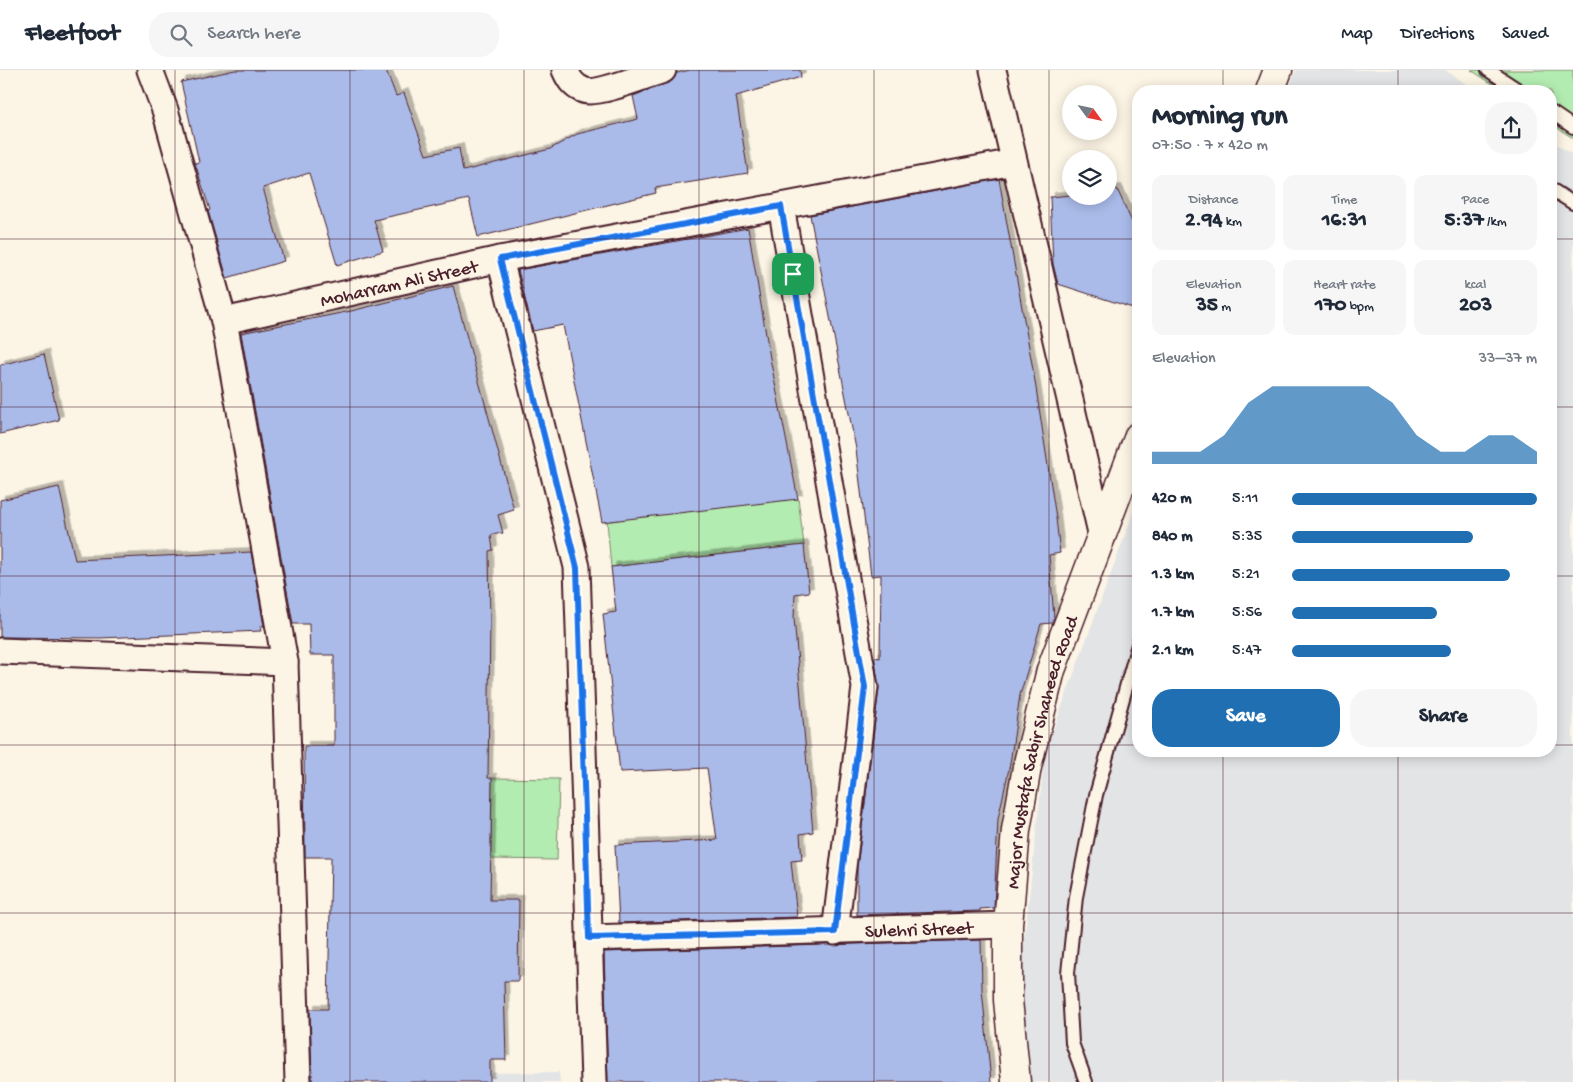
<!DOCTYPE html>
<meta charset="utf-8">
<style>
:root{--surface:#fff;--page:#f6f6f7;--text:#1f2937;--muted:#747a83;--line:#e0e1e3;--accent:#1f6fb2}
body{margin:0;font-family:"Gochi Hand",sans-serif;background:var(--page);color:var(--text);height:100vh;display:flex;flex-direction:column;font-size:19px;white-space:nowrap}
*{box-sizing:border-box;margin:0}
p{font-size:16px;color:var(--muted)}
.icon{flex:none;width:28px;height:28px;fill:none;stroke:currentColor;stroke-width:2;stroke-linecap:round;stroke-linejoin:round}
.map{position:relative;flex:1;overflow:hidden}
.drawer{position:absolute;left:1132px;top:15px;width:425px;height:672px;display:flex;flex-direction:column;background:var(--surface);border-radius:20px;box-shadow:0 2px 12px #0003}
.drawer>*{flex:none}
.needle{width:32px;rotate:123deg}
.buttons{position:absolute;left:1062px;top:15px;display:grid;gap:10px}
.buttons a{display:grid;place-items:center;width:55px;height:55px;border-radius:50%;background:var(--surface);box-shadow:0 2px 12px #0003;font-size:25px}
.pin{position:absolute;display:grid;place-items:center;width:42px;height:42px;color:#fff;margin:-21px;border-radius:10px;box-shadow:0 2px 8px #0006}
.round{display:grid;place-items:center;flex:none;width:52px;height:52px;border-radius:20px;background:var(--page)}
.summary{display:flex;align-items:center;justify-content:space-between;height:85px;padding:0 20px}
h1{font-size:28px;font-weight:700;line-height:38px}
.figures{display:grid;grid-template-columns:repeat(3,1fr);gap:8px;height:85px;padding:5px 20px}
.figures div{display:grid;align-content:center;border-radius:12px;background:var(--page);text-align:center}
.figures b{font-size:21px;font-weight:700}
.figures small{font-size:14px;font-weight:400}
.figures p{font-size:14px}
.chart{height:140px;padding:10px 20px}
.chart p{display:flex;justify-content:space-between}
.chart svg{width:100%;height:90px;margin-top:5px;fill:var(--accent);opacity:.7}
.primary-button{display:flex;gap:10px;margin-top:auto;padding:10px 20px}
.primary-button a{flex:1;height:58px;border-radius:20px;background:var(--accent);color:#fff;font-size:20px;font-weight:700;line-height:58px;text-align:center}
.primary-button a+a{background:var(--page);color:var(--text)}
ul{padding:0 20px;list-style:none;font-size:16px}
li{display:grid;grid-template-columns:80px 60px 1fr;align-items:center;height:38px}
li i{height:12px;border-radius:6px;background:var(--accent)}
header{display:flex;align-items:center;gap:30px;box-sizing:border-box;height:70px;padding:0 25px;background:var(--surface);border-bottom:1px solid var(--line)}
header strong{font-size:24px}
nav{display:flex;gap:28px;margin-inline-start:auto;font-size:18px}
.search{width:350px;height:45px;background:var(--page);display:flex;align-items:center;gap:12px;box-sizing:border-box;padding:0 18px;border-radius:20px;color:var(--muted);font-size:19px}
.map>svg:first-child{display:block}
</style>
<header>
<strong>Fleetfoot</strong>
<div class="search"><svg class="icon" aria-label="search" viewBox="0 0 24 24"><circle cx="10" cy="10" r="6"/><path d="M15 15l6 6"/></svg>Search here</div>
<nav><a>Map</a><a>Directions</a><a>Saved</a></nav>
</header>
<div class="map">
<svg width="1573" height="1012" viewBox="0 0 1573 1012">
<defs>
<filter id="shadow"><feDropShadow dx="4.5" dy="-4.5" stdDeviation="0" flood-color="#0004"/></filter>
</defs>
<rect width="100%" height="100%" fill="#fcf5e5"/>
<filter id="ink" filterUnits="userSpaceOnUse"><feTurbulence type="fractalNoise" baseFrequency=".02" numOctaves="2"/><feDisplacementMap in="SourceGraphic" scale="10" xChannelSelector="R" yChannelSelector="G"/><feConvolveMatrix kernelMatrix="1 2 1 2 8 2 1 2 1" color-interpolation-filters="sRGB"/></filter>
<g filter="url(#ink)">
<g fill="#e3e4e6">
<polygon points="1296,0 1445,0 1477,21 1288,21"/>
<polygon points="1551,71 1573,85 1573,1012 1027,1012 1025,1003 1021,900 1045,682 1139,427 1139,681 1551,681"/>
<polygon points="559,1002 560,1012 490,1012 490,1003"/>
</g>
<g fill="#b3ecb0" stroke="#7e866e">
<polygon points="1471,0 1573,0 1573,68 1551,54 1551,21 1503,21"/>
<polygon points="798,428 804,475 611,497 607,451"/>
<polygon points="492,708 559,709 557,790 491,789"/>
</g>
<g fill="#aabbea" stroke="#4a1f2b" filter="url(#shadow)">
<polygon points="235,0 386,0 396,26 404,23 426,85 459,78 463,101 550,79 577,64 638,49 633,26 668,13 677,3 690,0 800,0 801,7 736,26 748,103 655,118 656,123 478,167 469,129 374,150 383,181 337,195 309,103 263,118 284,191 227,208 208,141 210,140 195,93 199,92 181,12"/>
<polygon points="999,109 1034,305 1056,448 1060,483 1049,485 1054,548 1052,553 1041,554 1020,625 1010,694 998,749 994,838 980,839 980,841 857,845 857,798 879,618 874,587 880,588 881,505 871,506 856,379 810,145"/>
<polygon points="1117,119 1139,167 1139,240 1058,214 1053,194 1050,127 1071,125 1109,126 1109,120"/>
<polygon points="748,158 770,288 798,429 602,452 563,255 533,261 518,200"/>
<polygon points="453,216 514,440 498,445 503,463 491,465 493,480 489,481 490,552 488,708 492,708 490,830 519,830 518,911 504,911 506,990 490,990 490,1012 312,1012 310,939 328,939 331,787 305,787 304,676 334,676 334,585 310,585 309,554 293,554 241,263 351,241"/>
<polygon points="44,284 59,350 0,364 0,295"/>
<polygon points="59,417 75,490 251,482 264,556 260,556 261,561 100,568 0,567 0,430"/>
<polygon points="804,475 809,522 795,524 794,548 813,762 800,764 802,790 791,791 797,847 619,853 615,775 717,770 707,698 620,702 603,544 616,542 611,497"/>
<polygon points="981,870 982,919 991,1012 608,1012 604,882"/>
</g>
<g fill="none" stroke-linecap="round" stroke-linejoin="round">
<g stroke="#4a1f2b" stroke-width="16">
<g id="service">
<polyline points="1488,0 1520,21"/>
<polyline points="1551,42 1573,57"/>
<polyline points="1551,119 1573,133"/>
<polyline points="1086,1012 1072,973 1068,903 1076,827 1096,725 1139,571"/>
</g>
</g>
<g stroke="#4a1f2b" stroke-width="29">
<g id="minor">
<polyline points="150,0 165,40 224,251 285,592 298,1012"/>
<path d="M565,0C569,9 573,16 583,20C596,26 647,5 663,0"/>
<polyline points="993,0 1102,467"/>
<polyline points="781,136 865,617 835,862"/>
<polyline points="500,189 577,497 594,1012"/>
<path id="s1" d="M224,251L500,189L1014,92"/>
<polyline points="0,581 285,592"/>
<path id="s2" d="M589,868L1008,855"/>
</g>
</g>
<g stroke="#4a1f2b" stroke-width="31">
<g id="tertiary">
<polyline points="1270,21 1278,0"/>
<path id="s3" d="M1016,1012L1008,930V855L1016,760L1027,697L1051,600L1139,366"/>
</g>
</g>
<use href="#service" stroke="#fcf5e5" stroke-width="12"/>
<use href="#minor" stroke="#fcf5e5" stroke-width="25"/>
<use href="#tertiary" stroke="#fcf5e5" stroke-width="28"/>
</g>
</g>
<g fill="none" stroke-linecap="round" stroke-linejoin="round" filter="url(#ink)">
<g stroke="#fff" stroke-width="10">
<polygon id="route" points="781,136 865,617 835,862 589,868 577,498 500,189"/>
</g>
<use href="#route" stroke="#1a73e8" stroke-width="6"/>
</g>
<path fill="none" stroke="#4a1f2b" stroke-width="1" stroke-opacity="0.55" d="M175,0V1012M350,0V1012M524,0V1012M699,0V1012M874,0V1012M1049,0V1012M1223,0V21M1398,0V21M0,169H1139M1551,169H1573M0,337H1139M1551,337H1573M0,506H1139M1551,506H1573M0,675H1139M1551,675H1573M1223,681V1012M1398,681V1012M0,843H1573"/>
<g text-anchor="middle" stroke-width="4" stroke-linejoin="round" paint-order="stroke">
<g font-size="19" fill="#4a1f2b" stroke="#fcf5e5">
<text dy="7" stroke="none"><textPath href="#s1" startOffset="179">Moharram Ali Street</textPath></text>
<text dy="7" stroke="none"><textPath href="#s3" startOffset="334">Major Mustafa Sabir Shaheed Road</textPath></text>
<text dy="7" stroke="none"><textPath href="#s2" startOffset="330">Sulehri Street</textPath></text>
</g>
</g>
</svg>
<div class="buttons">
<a><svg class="needle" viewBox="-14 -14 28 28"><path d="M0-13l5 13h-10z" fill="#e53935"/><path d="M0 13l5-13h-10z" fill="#747a83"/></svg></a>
<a><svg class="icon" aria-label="layers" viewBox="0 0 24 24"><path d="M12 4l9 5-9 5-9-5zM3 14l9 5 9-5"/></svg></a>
</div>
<div class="pin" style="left:793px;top:204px;background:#1e9e55"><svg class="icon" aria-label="arrive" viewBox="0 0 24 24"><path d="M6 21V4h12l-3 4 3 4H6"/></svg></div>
<section class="drawer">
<div class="summary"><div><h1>Morning run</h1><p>07:50 · 7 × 420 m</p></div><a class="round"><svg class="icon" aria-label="share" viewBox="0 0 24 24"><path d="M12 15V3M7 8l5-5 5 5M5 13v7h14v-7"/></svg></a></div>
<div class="figures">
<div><p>Distance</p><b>2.94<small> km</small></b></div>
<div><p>Time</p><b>16:31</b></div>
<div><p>Pace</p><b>5:37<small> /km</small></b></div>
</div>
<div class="figures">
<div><p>Elevation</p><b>35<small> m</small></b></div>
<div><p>Heart rate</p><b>170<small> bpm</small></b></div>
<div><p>kcal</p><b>203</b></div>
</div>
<div class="chart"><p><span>Elevation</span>33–37 m</p>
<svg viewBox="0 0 160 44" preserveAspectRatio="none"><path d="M0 44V38L10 38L20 38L30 30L40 14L50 6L60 6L70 6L80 6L90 6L100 14L110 30L120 38L130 38L140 30L150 30L160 38V44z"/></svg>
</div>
<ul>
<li><b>420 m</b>5:11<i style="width:100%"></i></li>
<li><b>840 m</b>5:35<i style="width:74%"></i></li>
<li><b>1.3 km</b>5:21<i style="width:89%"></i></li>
<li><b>1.7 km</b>5:56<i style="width:59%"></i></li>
<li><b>2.1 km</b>5:47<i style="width:65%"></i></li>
</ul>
<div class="primary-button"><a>Save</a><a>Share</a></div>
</section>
</div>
